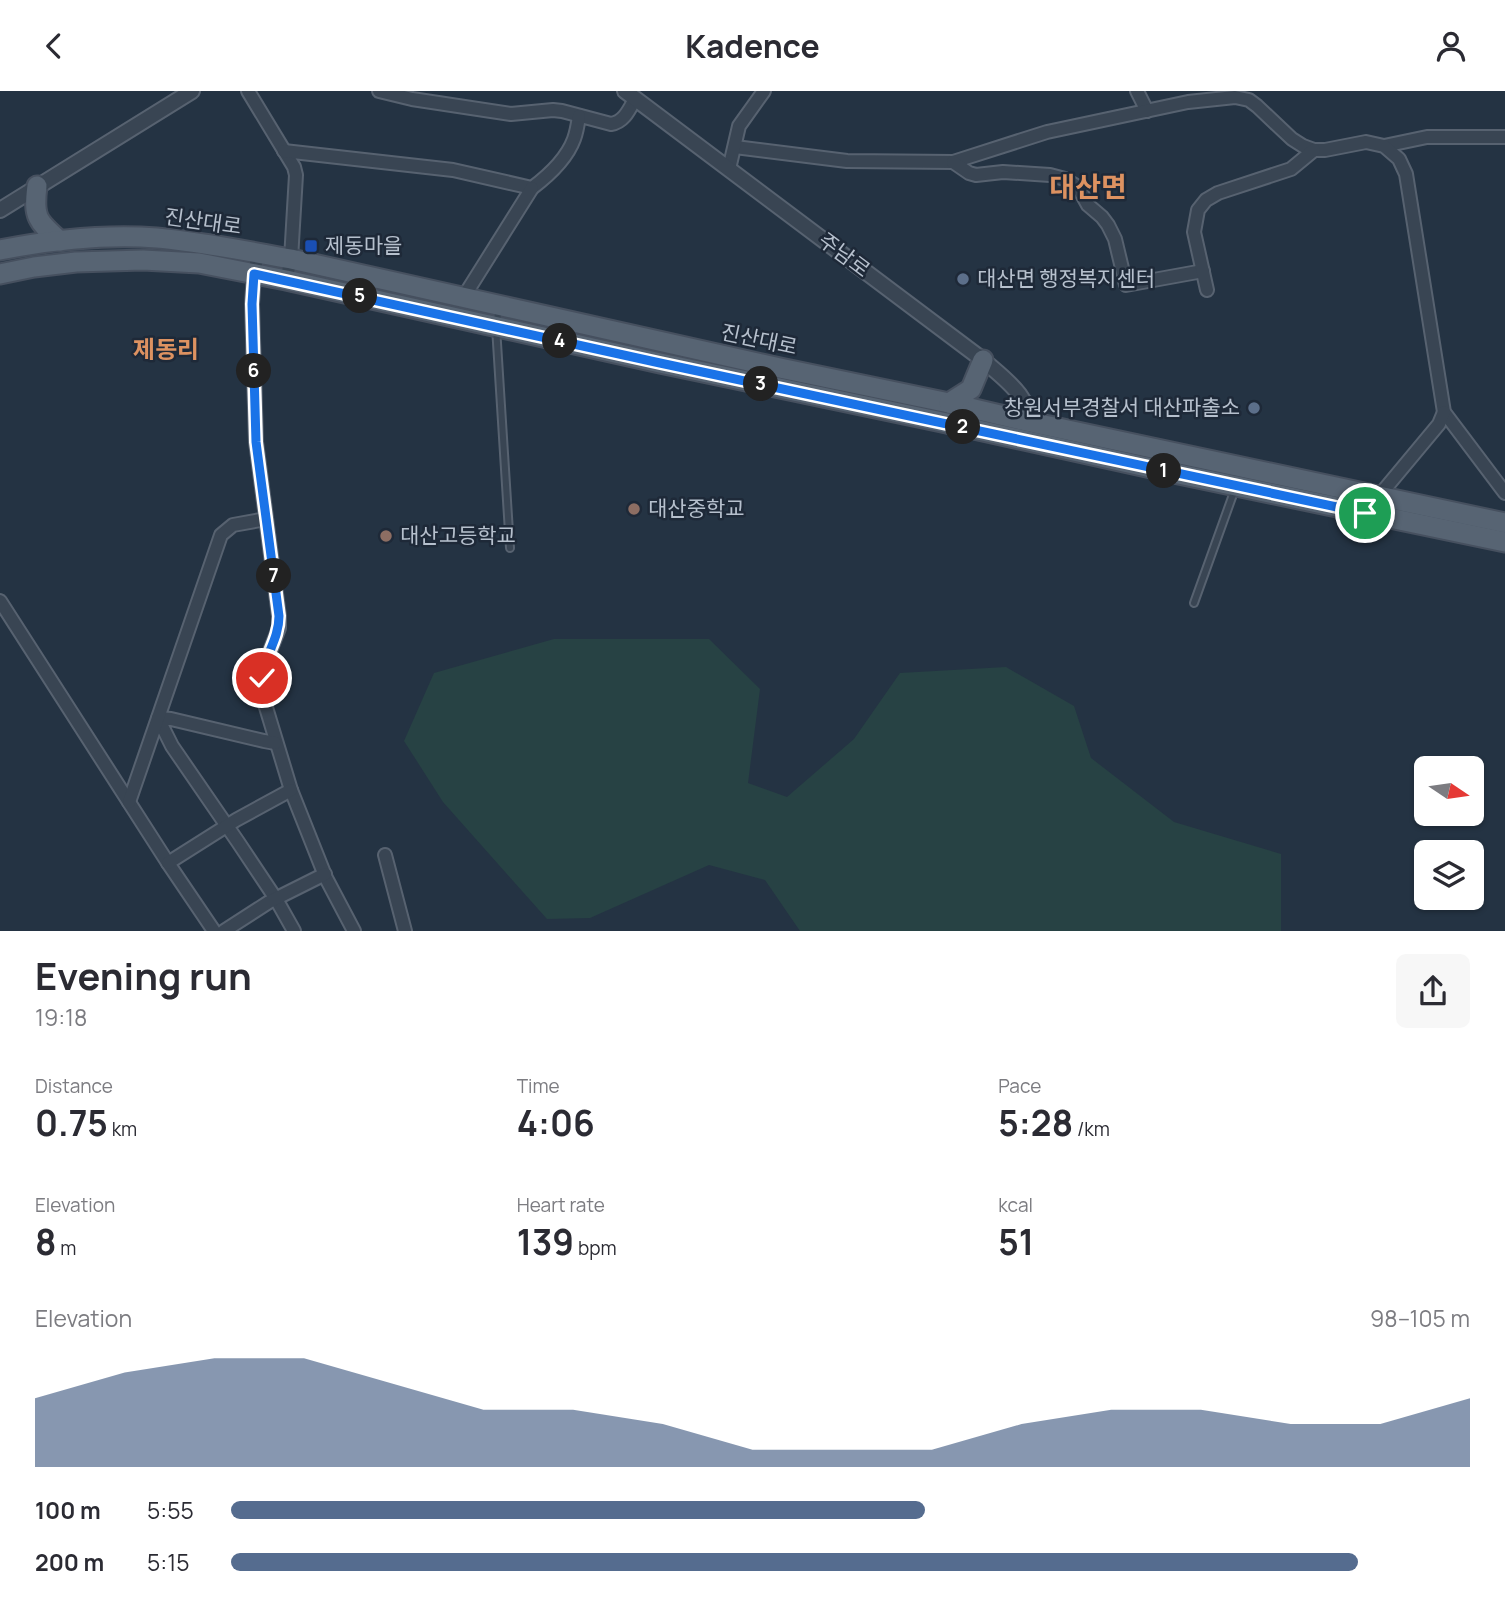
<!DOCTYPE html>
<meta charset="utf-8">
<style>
:root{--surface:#fff;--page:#f7f7f7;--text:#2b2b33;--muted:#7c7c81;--accent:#556c8f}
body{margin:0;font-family:Manrope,"Noto Sans KR",sans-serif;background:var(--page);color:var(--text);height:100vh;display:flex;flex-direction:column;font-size:26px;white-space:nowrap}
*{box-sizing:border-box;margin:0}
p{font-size:23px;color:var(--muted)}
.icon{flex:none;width:38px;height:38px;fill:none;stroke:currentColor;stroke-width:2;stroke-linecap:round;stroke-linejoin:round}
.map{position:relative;height:840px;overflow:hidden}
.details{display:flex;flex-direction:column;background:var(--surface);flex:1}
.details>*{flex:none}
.needle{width:46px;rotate:103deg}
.buttons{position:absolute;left:1414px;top:665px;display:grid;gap:14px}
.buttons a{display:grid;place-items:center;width:70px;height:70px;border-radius:10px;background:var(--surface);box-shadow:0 2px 5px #0004;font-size:35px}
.pin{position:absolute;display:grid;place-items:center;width:60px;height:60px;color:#fff;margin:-30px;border:4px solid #fff;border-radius:50%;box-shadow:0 2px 7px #0007}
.km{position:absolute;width:35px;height:35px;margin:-18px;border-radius:50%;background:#222;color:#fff;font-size:19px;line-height:35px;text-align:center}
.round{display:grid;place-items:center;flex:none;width:74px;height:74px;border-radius:10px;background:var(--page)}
.head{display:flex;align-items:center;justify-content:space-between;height:119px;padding:0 35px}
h1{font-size:38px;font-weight:700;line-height:52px}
.stats{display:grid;grid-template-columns:repeat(3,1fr);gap:10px;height:119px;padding:7px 35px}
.stats div{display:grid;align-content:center}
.stats b{font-size:35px;font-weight:700}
.stats small{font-size:19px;font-weight:400}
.stats p{font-size:19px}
.chart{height:196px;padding:14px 35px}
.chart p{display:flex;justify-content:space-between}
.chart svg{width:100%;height:126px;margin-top:7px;fill:var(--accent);opacity:.7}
ul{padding:0 35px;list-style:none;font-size:23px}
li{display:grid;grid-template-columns:112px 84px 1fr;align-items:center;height:52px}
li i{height:18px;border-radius:9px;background:var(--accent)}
header{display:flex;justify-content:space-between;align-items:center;height:91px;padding:0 35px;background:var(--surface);font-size:32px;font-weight:700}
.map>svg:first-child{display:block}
</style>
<header><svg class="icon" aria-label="back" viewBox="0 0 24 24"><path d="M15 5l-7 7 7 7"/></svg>Kadence<svg class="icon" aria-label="person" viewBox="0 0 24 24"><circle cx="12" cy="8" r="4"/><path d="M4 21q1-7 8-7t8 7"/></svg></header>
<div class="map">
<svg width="1505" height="840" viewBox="0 0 1505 840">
<rect width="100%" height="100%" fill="#243343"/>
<polygon fill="#274244" points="554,548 709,548 760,598 748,692 787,706 854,648 900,582 1006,576 1074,615 1091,667 1174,731 1281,763 1281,840 800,840 765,789 709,774 590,827 547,828 443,711 404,650 434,582"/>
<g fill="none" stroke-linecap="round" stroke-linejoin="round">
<g stroke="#576270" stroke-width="10">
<g id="service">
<polyline points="499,216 496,236 510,457"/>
<polyline points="1194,512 1235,398"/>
</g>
</g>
<g stroke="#576270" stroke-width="16">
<g id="minor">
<polyline points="248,0 294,76 296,84 291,168 286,189"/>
<path d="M379,0L412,8L511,23L553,19L562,20L611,33C624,31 629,19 635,8"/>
<polyline points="1137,0 1147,20"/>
<polyline points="1384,55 1427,46 1505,46"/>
<polyline points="735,56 847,70 953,71 1047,41 1188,11 1235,6 1249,9 1257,15 1292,48 1303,55 1314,59 1325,59 1366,51 1384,55 1399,68 1406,83 1444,321 1505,402"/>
<path d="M284,60L453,79L532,97C548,85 567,67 574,48C577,40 578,32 579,25"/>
<polyline points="953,71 969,82 976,84 1003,81 1050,84 1065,88 1078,96 1088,114 1102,126 1108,134 1115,148 1126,194 1203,180"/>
<polyline points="729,78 739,35 764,0"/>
<polyline points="258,162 254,183 252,213 256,351 279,525 279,537 263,578 265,613 291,699 326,787 354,840"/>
<polyline points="1207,199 1194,141 1198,119 1206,109 1218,102 1291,78 1314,59"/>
<polyline points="463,207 532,97"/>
<polyline points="1379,405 1439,333 1444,321"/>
<polyline points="0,510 168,772 214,840"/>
<polyline points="275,652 264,650 171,628 158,627 172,655 238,751 276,808 294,840"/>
<polyline points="129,711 221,444 233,434 266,428"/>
<polyline points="385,764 405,840"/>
<polyline points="168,772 236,729 291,699"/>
<polyline points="224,840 269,811 325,783"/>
</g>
</g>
<g stroke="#576270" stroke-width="18">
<g id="tertiary">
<path d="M625,0L983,269C1002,286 1035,308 1028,337"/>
<polyline points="0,119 192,0"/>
</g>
</g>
<g stroke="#46505f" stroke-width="23">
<g id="primary">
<path d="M37,95C33,126 37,130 60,150"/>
<path d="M0,159C51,149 105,143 157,147C202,151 246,160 291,168L780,277L949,312L1030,331L1505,432"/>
<polyline points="0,183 34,176 76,171 143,169 199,172 286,189 660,272 942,331 1174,382 1505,451"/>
<polyline points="949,312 971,298 983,269"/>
</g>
</g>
<use href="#service" stroke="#394553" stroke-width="6"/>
<use href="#minor" stroke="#394553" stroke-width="12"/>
<use href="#tertiary" stroke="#394553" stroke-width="14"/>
<use href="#primary" stroke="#576473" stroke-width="19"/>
</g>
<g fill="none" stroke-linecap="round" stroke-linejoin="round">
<g stroke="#fff" stroke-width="14">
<path id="route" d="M262,587C264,565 279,549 279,525L256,351L252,213L254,183L660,272L1365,422"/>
</g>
<use href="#route" stroke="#1a73e8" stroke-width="9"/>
</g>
<rect fill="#1a4fb4" stroke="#1e2938" stroke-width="2.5" x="304" y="148" width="14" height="14" rx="3.5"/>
<g fill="#5c6f8a" stroke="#1e2938" stroke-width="2.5">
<circle cx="963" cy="188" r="7"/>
<circle cx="1254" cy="317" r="7"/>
</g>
<g fill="#8d6e63" stroke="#1e2938" stroke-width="2.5">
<circle cx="634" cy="418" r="7"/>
<circle cx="386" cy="445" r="7"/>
</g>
<g text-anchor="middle" stroke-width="5" stroke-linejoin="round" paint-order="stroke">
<g font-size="21" fill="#b6c0cd" stroke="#1e2938">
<text transform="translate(203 131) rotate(8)" y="7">진산대로</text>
<text transform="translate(844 164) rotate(37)" y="7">주남로</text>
<text transform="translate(759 249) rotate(12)" y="7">진산대로</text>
</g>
<g font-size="21" fill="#b6c0cd" stroke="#1e2938" text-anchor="start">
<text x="325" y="162">제동마을</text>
<text x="977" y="195">대산면 행정복지센터</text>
<text x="1240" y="324" text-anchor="end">창원서부경찰서 대산파출소</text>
<text x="648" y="425">대산중학교</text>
<text x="400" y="452">대산고등학교</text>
</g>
<g font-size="24" font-weight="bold" fill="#dd9261" stroke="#1e2938">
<text x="166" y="267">제동리</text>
</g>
<g font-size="28" font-weight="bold" fill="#dd9261" stroke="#1e2938">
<text x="1088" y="106">대산면</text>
</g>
</g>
</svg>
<div class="buttons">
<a><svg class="needle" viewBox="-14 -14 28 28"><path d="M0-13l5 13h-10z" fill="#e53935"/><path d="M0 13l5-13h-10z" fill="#7c7c81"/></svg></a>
<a><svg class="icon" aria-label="layers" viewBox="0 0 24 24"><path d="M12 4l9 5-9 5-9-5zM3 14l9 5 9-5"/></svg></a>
</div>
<div class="pin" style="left:1365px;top:422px;background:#1e9e55"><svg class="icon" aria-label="arrive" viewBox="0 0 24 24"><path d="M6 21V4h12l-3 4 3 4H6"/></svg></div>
<div class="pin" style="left:262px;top:587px;background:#d93025"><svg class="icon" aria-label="check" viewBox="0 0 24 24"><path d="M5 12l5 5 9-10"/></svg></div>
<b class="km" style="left:1164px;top:380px">1</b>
<b class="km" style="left:963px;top:336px">2</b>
<b class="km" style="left:761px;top:293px">3</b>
<b class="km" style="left:560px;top:250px">4</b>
<b class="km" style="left:360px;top:205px">5</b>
<b class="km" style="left:254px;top:280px">6</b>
<b class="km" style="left:274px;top:485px">7</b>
</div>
<section class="details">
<div class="head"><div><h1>Evening run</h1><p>19:18</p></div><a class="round"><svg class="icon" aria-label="share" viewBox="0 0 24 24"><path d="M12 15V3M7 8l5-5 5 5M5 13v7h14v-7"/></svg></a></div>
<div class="stats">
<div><p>Distance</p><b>0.75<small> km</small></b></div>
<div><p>Time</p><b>4:06</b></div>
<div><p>Pace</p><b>5:28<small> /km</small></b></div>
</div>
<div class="stats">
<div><p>Elevation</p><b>8<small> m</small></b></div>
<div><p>Heart rate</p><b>139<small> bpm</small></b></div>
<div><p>kcal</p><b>51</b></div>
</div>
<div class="chart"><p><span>Elevation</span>98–105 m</p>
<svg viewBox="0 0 160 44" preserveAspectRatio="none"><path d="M0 44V20L10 11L20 6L30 6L40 15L50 24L60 24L70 29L80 38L90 38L100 38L110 29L120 24L130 24L140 29L150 29L160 20V44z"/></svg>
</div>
<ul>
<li><b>100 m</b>5:55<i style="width:56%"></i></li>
<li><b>200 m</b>5:15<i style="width:91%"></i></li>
</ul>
</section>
